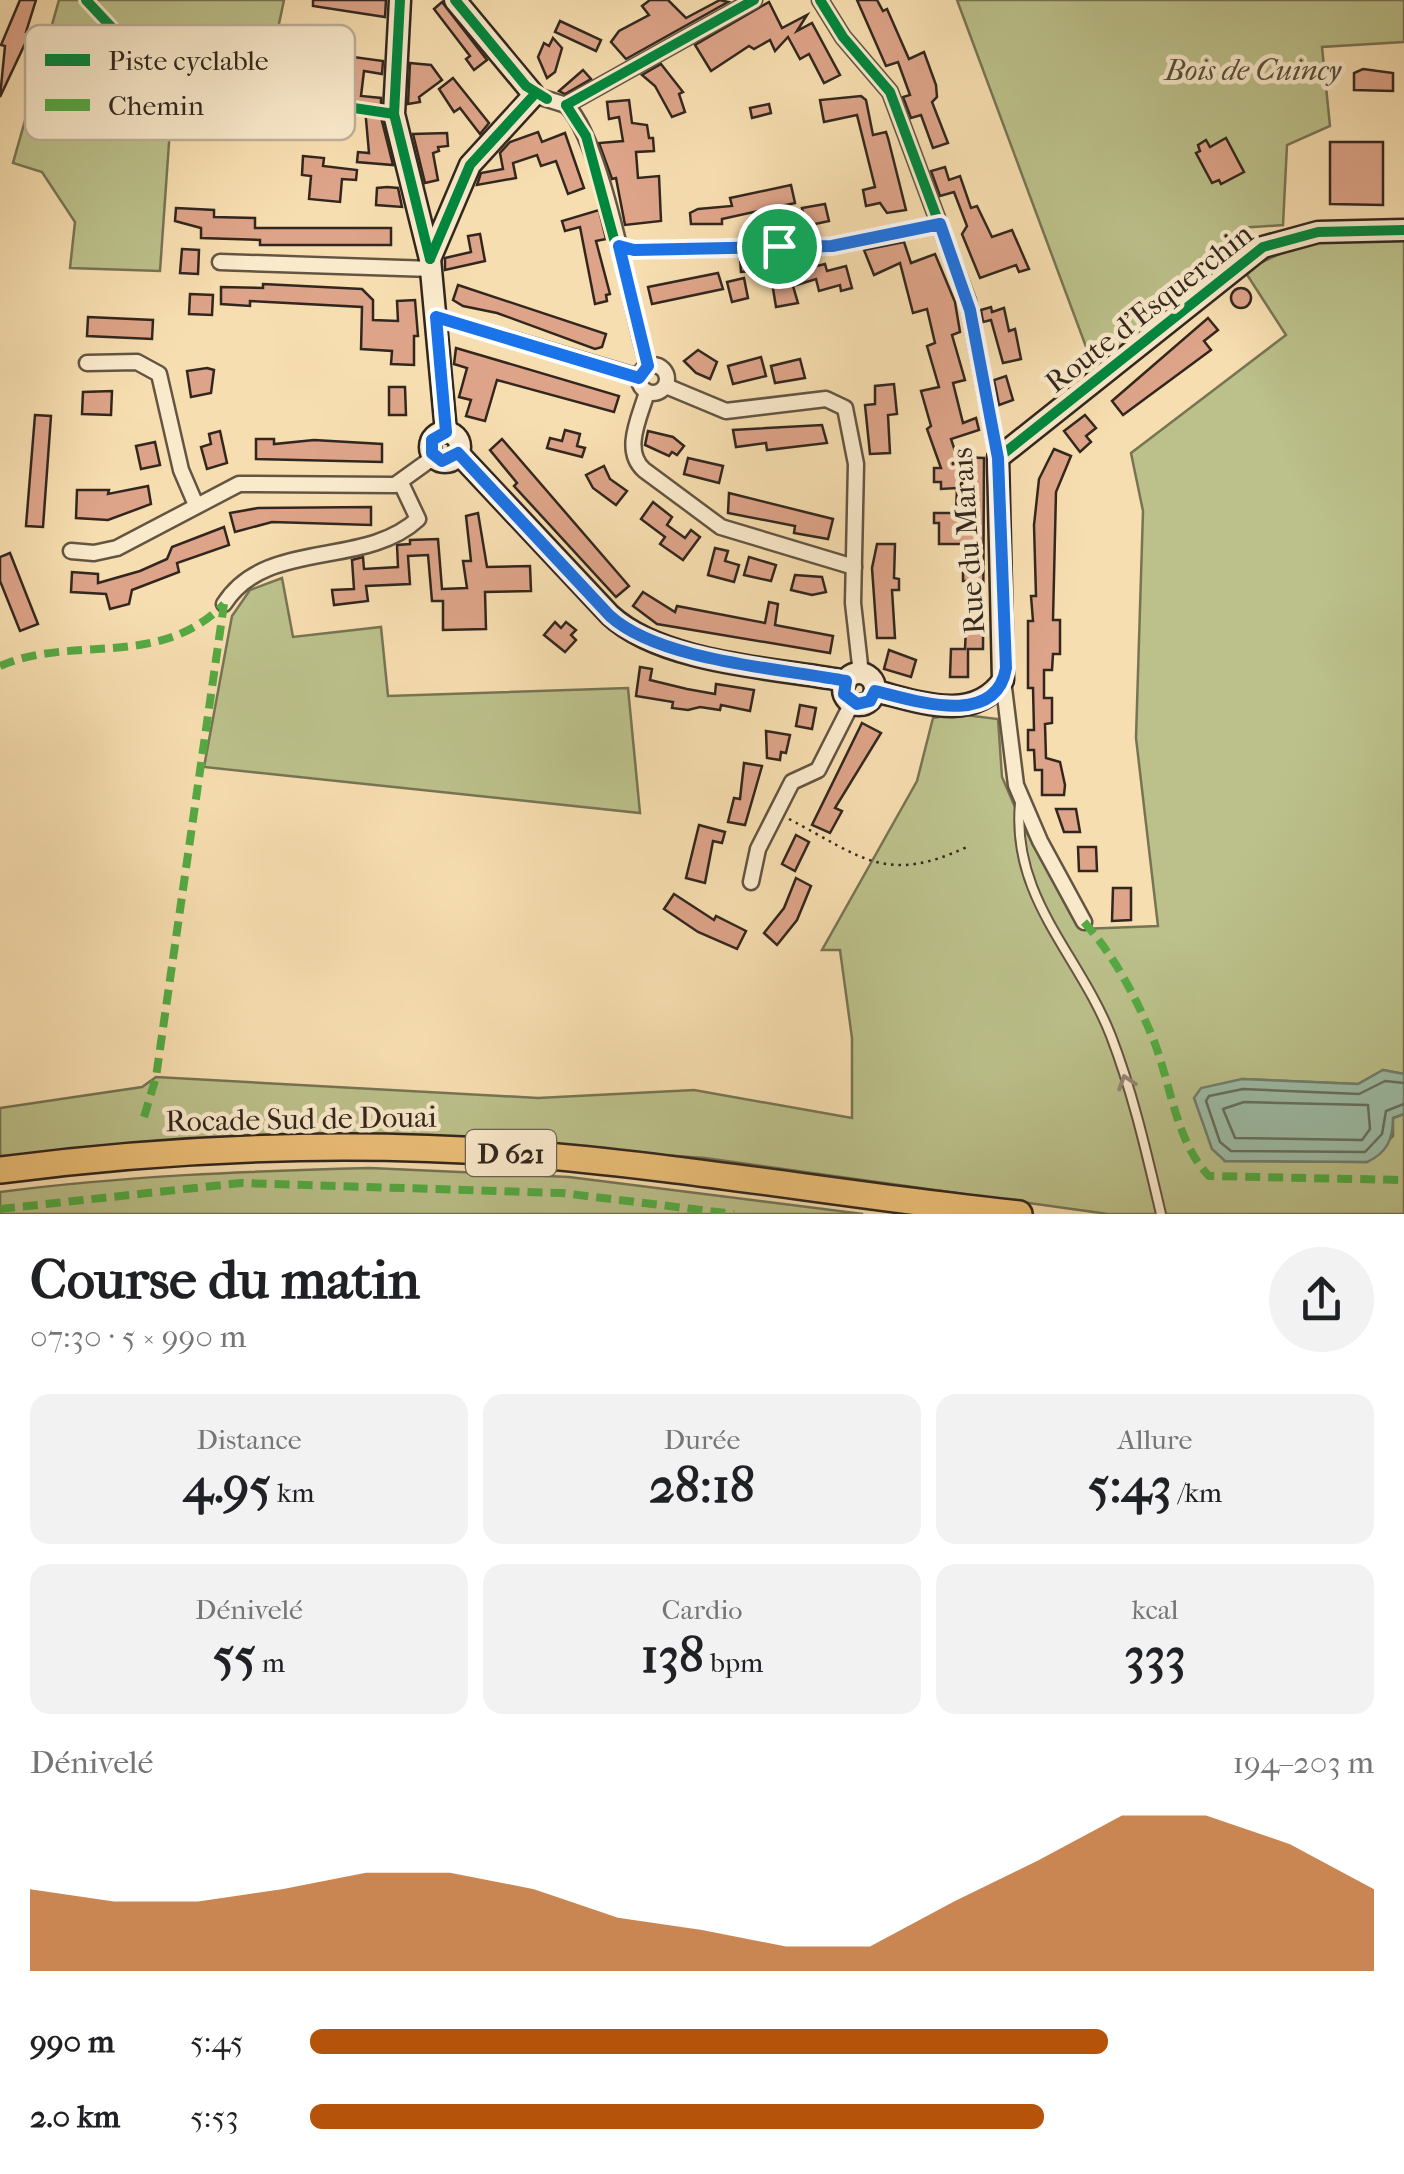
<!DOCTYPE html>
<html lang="fr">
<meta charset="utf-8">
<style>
:root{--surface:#fff;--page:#f2f2f2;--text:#202124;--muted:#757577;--accent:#b45309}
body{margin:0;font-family:"IM FELL French Canon",serif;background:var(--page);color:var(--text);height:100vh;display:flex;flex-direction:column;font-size:38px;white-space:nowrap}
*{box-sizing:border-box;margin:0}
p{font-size:32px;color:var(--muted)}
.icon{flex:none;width:55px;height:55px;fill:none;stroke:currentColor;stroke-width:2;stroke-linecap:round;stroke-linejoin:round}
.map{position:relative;height:1214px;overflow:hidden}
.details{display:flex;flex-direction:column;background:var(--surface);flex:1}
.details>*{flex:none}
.pin{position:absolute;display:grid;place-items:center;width:85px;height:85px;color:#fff;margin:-42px;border:5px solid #fff;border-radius:50%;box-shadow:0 2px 10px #0007}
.round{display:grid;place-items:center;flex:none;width:105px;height:105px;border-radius:52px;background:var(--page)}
.summary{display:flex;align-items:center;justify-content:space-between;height:170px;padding:0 30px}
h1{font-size:55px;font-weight:800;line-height:75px}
.metrics{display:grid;grid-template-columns:repeat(3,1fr);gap:15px;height:170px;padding:10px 30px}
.metrics div{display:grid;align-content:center;border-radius:20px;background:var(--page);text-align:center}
.metrics b{font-size:50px;font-weight:800}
.metrics small{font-size:28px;font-weight:400}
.metrics p{font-size:28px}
.chart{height:280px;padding:20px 30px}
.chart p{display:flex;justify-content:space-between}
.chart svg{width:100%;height:180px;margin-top:10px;fill:var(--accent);opacity:.7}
ul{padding:0 30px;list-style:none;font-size:32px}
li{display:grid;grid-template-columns:160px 120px 1fr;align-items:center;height:75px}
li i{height:25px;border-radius:12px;background:var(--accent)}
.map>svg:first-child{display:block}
</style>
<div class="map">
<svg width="1404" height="1214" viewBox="0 0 1404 1214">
<rect width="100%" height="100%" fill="#f7deb0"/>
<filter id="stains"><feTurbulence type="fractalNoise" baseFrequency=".002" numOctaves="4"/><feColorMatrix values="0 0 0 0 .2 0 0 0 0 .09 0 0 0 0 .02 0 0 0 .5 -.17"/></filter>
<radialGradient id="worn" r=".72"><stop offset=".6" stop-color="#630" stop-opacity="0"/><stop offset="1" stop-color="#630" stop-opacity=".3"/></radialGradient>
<g fill="#bcc18b" stroke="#777454" stroke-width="2.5">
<polygon points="59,0 284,0 265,90 174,72 160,271 70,268 75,222 42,172 13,163"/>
<polygon points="957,0 1404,0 1404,42 1322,47 1330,126 1287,145 1283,225 1239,228 1234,255 1095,371"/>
<polygon points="1404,236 1404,1074 1383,1070 1358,1084 1242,1079 1225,1161 1367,1162 1393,1136 1393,1118 1404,1114 1404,1214 1108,1214 705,1158 446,1140 0,1164 0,1108 142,1087 156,1077 538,1098 694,1090 852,1118 852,1038 840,950 822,950 917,781 933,718 957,714 998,719 1002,777 1024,828 1081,929 1158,926 1136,738 1143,511 1131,453 1286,335 1244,270 1309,241"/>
<polygon points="282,578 293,637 381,627 388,696 628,688 640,813 204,767 232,616 250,590"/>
<path d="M370,1168L569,1177L863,1214H0V1192C124,1176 246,1171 370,1168Z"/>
</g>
<path fill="#9ebda6" stroke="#738170" stroke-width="2.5" d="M1383,1070L1404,1074V1114L1393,1118C1393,1139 1387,1153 1367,1162L1225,1161L1212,1149L1194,1098L1201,1088L1242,1079L1358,1084Z"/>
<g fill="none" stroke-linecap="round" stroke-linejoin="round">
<g stroke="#687262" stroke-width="2.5">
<polyline points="1404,1083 1385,1081 1359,1094 1243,1089 1209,1096 1206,1101 1220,1142 1231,1151 1365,1152 1382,1134 1386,1111 1404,1104"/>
<polygon points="1244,1102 1368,1105 1370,1129 1362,1140 1235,1138 1223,1109"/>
</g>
</g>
<g fill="#dea489" stroke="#32271e" stroke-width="2.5">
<polygon points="20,0 36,0 26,32 30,33 0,97 5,46 1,45"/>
<polygon points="313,0 386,0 385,17 313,6"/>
<polygon points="650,0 668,0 686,18 720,0 728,2 626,59 611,42 619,31 649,15 642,6"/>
<polygon points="857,0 877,0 883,11 887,9 909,59 924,52 936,85 937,97 932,102 948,143 933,148 921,115 911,118 903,97 910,95 898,62 886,66"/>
<polygon points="442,2 487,60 474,70 466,59 470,56 434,9"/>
<polygon points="769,2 782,28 807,15 797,31 812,23 840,75 824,83 809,54 800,59 788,37 775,51 770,40 754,49 749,46 711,71 695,45"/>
<polygon points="560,21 601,40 596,51 555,32"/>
<polygon points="553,38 562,48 555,72 547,78 538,57 544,43 549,46"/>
<polygon points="346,56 383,61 382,74 364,71 361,96 381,98 381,117 393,165 357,162 358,152 369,153 365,108 318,101 318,93 299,91 303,59 345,64"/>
<polygon points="410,63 431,65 442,80 419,97 420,102 408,104"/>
<polygon points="661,64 683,92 679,94 685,112 672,117 655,86 642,75"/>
<polygon points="1363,69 1393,73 1393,91 1354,90 1354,73"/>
<polygon points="583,70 591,79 565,94 559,91"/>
<polygon points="453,78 489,123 480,134 460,108 454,112 439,89"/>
<polygon points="861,96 866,100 873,135 886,132 888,138 906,210 887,213 880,203 866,206 863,190 875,187 857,115 824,122 820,100"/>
<polygon points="629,100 632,123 647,125 649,138 653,138 654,151 636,152 638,178 659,176 661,221 625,225 616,178 612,179 599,143 623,141 619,117 609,119 607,102"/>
<polygon points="769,104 771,113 752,118 750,108"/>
<polygon points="538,132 542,142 565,133 584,188 568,194 556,161 541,166 537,155 513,163 516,178 477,185 481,173 503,169 500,153 510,142"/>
<polygon points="447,133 448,146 438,147 439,151 433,153 438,180 425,183 413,134"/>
<polygon points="1226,138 1244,172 1221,184 1219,180 1212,183 1196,153 1200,151 1198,145 1206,140 1210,147"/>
<polygon points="1330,142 1383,142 1383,205 1330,204"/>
<polygon points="303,156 324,158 323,166 357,170 356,180 342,179 340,202 309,199 311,176 302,175"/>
<polygon points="945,167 949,180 960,176 971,208 977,206 992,237 1012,230 1029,269 1019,272 1016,265 980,278 962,234 967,226 954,192 940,196 931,171"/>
<polygon points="791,185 795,203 722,219 722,224 691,224 690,213 698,209 732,206 730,198"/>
<polygon points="387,187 398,188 402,207 376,205 377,188"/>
<polygon points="825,204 829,221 806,226 802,208"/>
<polygon points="176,208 214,210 214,217 255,218 255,228 391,228 391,245 260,245 260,240 201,238 201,228 175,221"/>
<polygon points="599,210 606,239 596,241 610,294 606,295 607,301 595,304 580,227 565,231 562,221"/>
<polygon points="480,234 485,261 445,270 445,258 471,252 468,236"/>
<polygon points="904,242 911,263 935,254 955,302 960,332 952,335 965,380 953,383 963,423 976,418 979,430 951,439 957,457 984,458 983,649 968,649 968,677 950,677 951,649 965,649 968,581 963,581 963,544 939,544 939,523 934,523 934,513 956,513 957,488 941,489 941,482 934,482 934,468 941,468 927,429 931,426 921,391 939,387 927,346 935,343 927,309 913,313 900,263 874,275 864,250"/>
<polygon points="182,249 199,250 198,274 180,273"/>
<polygon points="740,258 773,258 773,267 794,262 800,270 825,264 827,271 846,266 852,288 841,291 840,285 819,291 816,279 793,286 798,303 776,307 770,270 741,272"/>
<polygon points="718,273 723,289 652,304 648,287"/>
<polygon points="744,278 748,298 732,302 727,282"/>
<polygon points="263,284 362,289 373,300 373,320 398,321 397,301 415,300 418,336 414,336 414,365 391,364 392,351 361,349 362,307 250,301 250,306 221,304 221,287 263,288"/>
<polygon points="458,285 606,334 602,347 595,349 497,313 463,306 453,300"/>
<circle cx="1241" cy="298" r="10"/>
<polygon points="190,294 213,295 212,315 189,314"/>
<polygon points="991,307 992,312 1004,308 1009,331 1015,329 1021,359 1003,363 991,320 983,322 981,310"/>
<polygon points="88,317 153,320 152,339 87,336"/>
<polygon points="1208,318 1218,330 1204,341 1211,350 1123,415 1112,401"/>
<polygon points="456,348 619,396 614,412 497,380 485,421 466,416 471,400 459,397 467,368 454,364"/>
<polygon points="698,350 717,362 710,379 696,373 684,361"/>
<polygon points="761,357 766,376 733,384 728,366"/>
<polygon points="800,359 805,378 775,383 771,366"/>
<polygon points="207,368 214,370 211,393 191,397 187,371"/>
<polygon points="1006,376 1013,400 999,405 994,380"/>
<polygon points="894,384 897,414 888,415 890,453 870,454 865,405 875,404 875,386"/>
<polygon points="389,387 405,387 406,415 389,415"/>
<polygon points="112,391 111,415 82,414 83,392"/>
<polygon points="35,415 51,416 43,527 26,526"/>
<polygon points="1085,415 1096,428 1086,436 1091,442 1080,452 1064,431"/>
<polygon points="822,425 827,443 767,450 766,443 736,447 733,430"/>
<polygon points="565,430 580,434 577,446 585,448 582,457 547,448 550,438 562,441"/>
<polygon points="220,431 227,463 207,469 201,447 211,444 209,434"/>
<polygon points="648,431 673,437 684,446 677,455 672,452 669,456 645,445"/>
<polygon points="256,439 274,439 274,444 314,440 382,444 382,462 256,459"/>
<polygon points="502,439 629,586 616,597 514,486 517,483 490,450"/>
<polygon points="155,442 160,465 141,469 136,446"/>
<polygon points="1054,449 1071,456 1056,492 1053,620 1060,620 1060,654 1053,654 1052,670 1044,670 1044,698 1052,698 1052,723 1045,724 1046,758 1060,762 1065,785 1064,795 1042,795 1042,770 1035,770 1034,750 1028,750 1028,730 1034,730 1033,688 1028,688 1028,621 1033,621 1031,596 1036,596 1034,525 1039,479"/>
<polygon points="688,458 723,466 719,483 684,474"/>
<polygon points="604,466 610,479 627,491 616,505 593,488 586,475"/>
<polygon points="148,486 151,504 108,520 76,518 77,490 109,490 108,494"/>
<polygon points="729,493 833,519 828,539 794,533 795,526 728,513"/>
<polygon points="653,502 672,517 667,525 685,538 691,530 700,537 683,560 660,544 665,537 641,519"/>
<polygon points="371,507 371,525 272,522 235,532 230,513 258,508"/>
<polygon points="478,513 487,567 530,566 531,591 485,592 486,629 443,630 443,601 432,601 428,555 408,556 410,584 366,586 368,601 334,605 332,590 354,589 352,560 363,557 364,569 398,567 397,545 410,544 410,540 438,539 442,589 467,588 463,561 471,561 466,516"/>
<polygon points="224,527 229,545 177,563 179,572 132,590 129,604 110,609 106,594 71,592 72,572 98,574 98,583 140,571 167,559 172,547"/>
<polygon points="877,544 895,544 894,578 899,579 899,590 892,590 895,638 877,638 872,568"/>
<polygon points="715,548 728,551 725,561 739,565 734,582 708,575"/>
<polygon points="10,553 38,624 20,631 0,581 0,557"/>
<polygon points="749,557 776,565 771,581 744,575"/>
<polygon points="795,575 822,577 826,592 812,595 791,590"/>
<polygon points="643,592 675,612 677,606 765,623 769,602 778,604 775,625 833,636 830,653 657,624 633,606"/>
<polygon points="555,622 561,628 566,622 576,630 571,635 576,640 565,652 544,635"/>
<polygon points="889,650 916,660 911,677 884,669"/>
<polygon points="640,667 652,669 650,680 687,689 715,694 716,684 754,690 750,711 721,705 720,710 700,707 688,710 672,708 673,702 636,696"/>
<polygon points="800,705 816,708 812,729 796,726"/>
<polygon points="862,723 881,733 835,808 842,811 830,833 812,825"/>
<polygon points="766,731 790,735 786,753 781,752 780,760 767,758"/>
<polygon points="744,763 762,766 745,825 728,822 734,798 740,799"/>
<polygon points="1056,809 1076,809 1080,832 1064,832"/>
<polygon points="699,825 725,832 722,843 713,841 705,883 686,878"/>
<polygon points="796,835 809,842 795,871 782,864"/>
<polygon points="1078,847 1096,847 1097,871 1079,871"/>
<polygon points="796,878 811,886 797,920 777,945 764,933 784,908"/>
<polygon points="1113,888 1131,888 1131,920 1112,921"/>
<polygon points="674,894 714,920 716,916 746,931 737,949 698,932 664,909"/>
</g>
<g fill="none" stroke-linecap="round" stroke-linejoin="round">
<g stroke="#635542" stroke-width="12">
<path id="lane" d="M1020,803C1011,898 1079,954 1111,1036C1133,1093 1147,1155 1161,1214"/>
</g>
<g stroke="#635542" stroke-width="19">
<g id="street">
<polyline points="820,0 843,37 890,92 968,301 998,458"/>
<polyline points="534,95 566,105"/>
<path d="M566,105C603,140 631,309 648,366"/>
<polyline points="566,105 754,0"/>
<polyline points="619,246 634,250 832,246 940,224"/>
<polyline points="220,262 432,269"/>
<polyline points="436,317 639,377"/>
<polyline points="87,363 137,362 159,374 181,470 196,505"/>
<circle cx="653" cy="379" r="14"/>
<polyline points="666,386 726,411 826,399 845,408 856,464 853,603 861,674"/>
<path d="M647,392C640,417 622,450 644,470L721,527L854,567"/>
<polyline points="71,551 94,553 117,548 239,484 395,485 434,457"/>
<path d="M224,604C266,538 364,569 418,519L401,483"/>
<polyline points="1003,680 1016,785 1040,841 1084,922"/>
<polyline points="751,882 758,849 792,782 818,770 852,703"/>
</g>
</g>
<g stroke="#32271e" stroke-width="25">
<g id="secondary">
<polyline points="400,0 394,114 430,259 446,432"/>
<polyline points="430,259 470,165 534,95 455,0"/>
<circle cx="445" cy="447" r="15"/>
<path d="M458,453L610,615C663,664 776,668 846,681"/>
<circle cx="859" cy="689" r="16"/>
<path d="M875,691C917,701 973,724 1003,680L998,458L1263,247L1318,232L1404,230"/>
</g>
</g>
<g stroke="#32271e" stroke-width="30">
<path id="highway" d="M0,1170C178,1147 358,1140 537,1155C699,1169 858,1197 1019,1214"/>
</g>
<path stroke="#32271e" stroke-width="2.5" stroke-dasharray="2.5 5" stroke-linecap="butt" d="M789,819C862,857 885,885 967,847"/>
<use href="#lane" stroke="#faeacc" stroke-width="8"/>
<use href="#street" stroke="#faeacc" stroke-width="14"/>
<use href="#secondary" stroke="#faeacc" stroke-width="20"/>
<use href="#highway" stroke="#ecbf78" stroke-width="25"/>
<g stroke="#54aa43" stroke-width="8" stroke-dasharray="15 8" stroke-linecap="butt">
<path d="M0,666C74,634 159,670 224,604"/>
<path d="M1084,922C1115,957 1136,997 1154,1041C1171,1085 1176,1142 1209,1176L1404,1180"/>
<polyline points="144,1117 156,1077 224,604"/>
<polyline points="0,1209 241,1183 562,1193 734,1214"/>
</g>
<g stroke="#faeacc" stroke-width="16">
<g id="cycleway">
<polyline points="86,0 160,79 394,114"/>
<polyline points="400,0 394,114 430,259"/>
<polyline points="455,0 526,86 547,99"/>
<polyline points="820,0 843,37 890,92 968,301 998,458 1263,247 1318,232 1404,230"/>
<polyline points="566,105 586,136 614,239 625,248 832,246 940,224"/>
<polyline points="566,105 754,0"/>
<polyline points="430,259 470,165 534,95"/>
</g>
</g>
<use href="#cycleway" stroke="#00873e" stroke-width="10"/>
</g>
<defs><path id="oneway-chevron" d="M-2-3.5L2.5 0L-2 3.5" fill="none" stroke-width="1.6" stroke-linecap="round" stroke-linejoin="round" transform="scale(2.5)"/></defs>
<use stroke="#968875" href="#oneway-chevron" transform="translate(1126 1082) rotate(-108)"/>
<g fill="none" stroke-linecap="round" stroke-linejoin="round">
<g stroke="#fff" stroke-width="20">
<path id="route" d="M940,224L970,310L998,458L1006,668C996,729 913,700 875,691L870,701L857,704L844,694L846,681C778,668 660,661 610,616L458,453L442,461L432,453V440L446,432L436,317L639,378L648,366L619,246L634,250L832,246Z"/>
</g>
<use href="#route" stroke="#1a73e8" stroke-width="12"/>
</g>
<g text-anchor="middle" stroke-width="9" stroke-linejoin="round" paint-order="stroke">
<rect fill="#faeacc" stroke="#6e6252" stroke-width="2.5" x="466" y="1130" width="90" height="46" rx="8"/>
<g font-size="28" font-weight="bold" fill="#32271e">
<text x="511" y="1163">D 621</text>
</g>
<g font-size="30" font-style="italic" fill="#544e39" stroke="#faeacc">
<text x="1253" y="80">Bois de Cuincy</text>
</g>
<g font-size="30" fill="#32271e" stroke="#faeacc">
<text transform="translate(1149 308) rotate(-38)" y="10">Route d'Esquerchin</text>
<text transform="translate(968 541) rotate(-94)" y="10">Rue du Marais</text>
<text transform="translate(301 1119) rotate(-1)" y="10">Rocade Sud de Douai</text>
</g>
</g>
<rect x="25" y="25" width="330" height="115" rx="15" fill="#faeacc" stroke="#beb098" stroke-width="2.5"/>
<rect x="45" y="54" width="45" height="12" fill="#00873e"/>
<rect x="45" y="99" width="45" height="12" fill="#54aa43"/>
<g font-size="28" fill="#32271e">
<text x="108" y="70">Piste cyclable</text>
<text x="108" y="115">Chemin</text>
</g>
<rect width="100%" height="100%" filter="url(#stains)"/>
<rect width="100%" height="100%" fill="url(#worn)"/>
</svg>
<div class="pin" style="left:779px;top:246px;background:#1e9e55"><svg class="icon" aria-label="arrive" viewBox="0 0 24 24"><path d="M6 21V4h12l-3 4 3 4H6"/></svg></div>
</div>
<section class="details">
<div class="summary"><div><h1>Course du matin</h1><p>07:30 · 5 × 990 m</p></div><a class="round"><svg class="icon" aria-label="share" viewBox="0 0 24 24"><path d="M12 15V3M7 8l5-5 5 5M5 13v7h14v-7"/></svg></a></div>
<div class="metrics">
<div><p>Distance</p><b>4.95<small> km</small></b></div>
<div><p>Durée</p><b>28:18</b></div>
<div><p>Allure</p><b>5:43<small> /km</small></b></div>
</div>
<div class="metrics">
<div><p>Dénivelé</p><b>55<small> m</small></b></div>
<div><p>Cardio</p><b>138<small> bpm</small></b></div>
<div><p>kcal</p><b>333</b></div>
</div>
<div class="chart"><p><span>Dénivelé</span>194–203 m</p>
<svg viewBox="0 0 160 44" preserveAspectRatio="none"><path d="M0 44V24L10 27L20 27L30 24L40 20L50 20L60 24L70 31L80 34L90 38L100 38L110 27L120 17L130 6L140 6L150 13L160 24V44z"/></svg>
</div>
<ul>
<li><b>990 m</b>5:45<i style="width:75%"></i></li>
<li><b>2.0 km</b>5:53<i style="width:69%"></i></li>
</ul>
</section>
